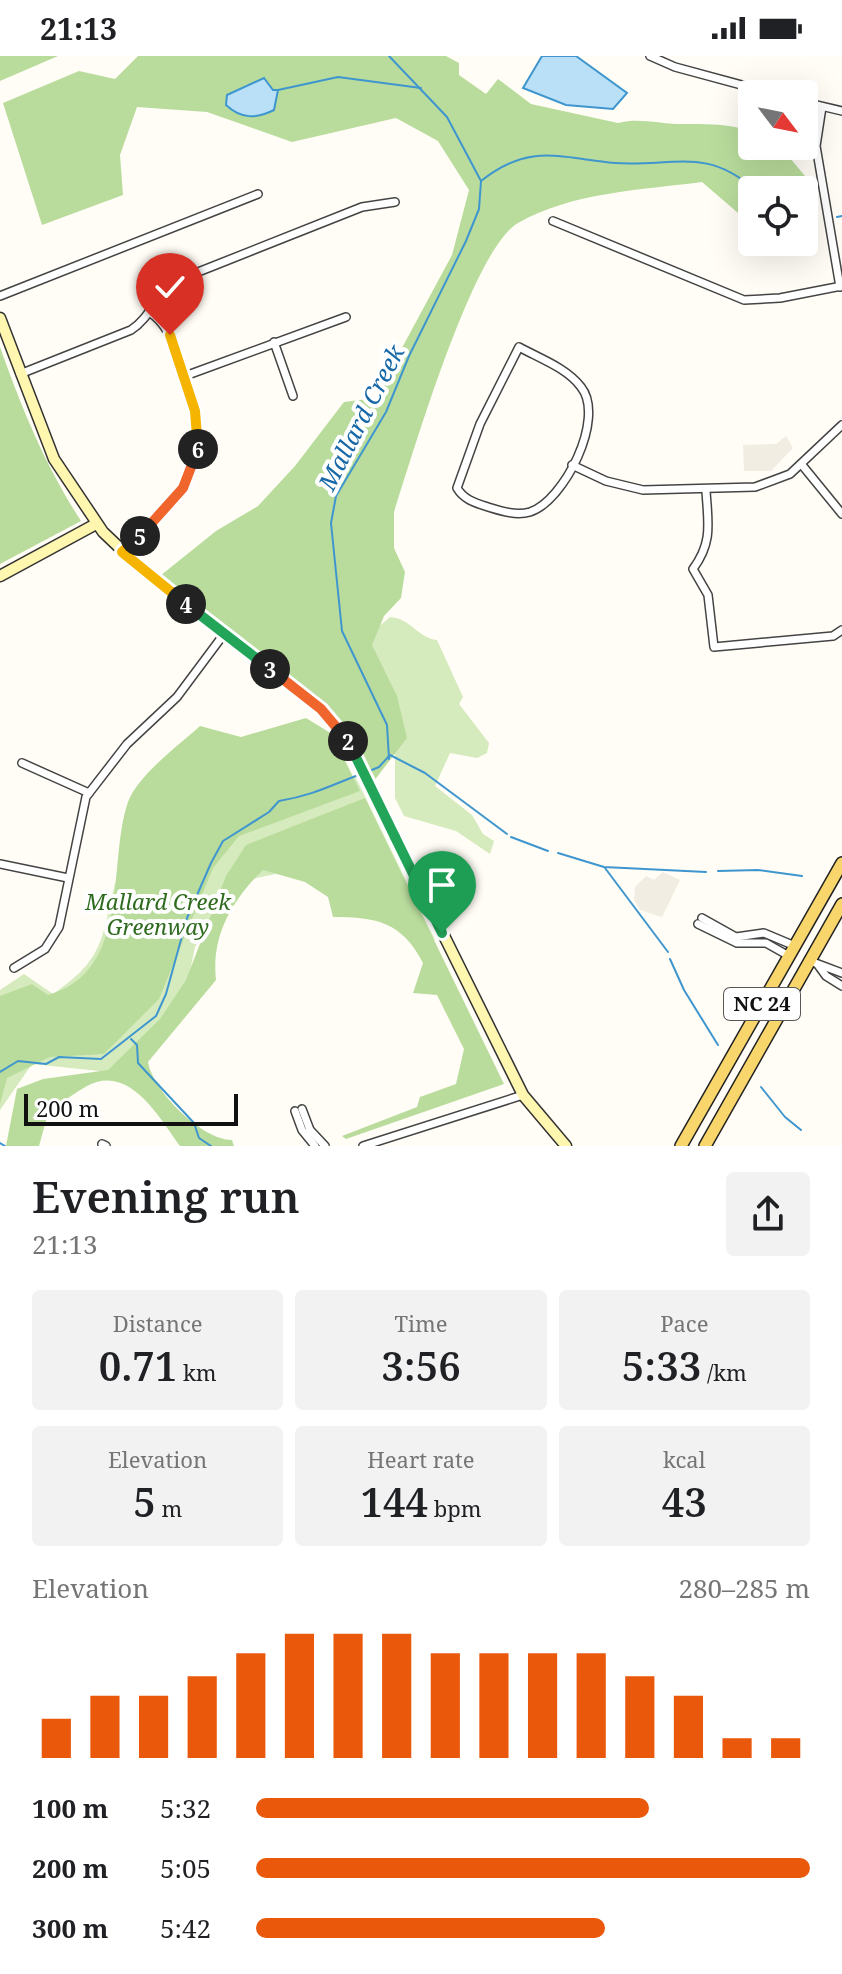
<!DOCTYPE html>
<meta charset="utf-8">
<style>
:root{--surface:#fff;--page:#f2f2f2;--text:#202124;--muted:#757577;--accent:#ea580c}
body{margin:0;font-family:"Noto Serif",serif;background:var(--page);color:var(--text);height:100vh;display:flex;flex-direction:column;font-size:30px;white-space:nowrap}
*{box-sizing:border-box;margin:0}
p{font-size:26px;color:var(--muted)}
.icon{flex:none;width:44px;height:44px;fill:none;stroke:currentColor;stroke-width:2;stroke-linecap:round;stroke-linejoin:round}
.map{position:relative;height:1090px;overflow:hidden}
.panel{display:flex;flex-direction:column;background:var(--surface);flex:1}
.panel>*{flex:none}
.needle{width:52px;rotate:122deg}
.buttons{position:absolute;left:738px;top:24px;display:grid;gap:16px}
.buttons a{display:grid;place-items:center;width:80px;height:80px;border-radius:8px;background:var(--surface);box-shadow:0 8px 32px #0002;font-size:40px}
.scale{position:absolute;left:24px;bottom:20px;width:214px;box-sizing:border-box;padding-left:8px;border:4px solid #111;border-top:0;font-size:22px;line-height:28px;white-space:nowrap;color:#111;-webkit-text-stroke:6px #fff;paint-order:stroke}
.pin{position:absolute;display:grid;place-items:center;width:68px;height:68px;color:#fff;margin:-82px -34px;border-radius:50% 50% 50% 0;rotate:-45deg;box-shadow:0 0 8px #0007}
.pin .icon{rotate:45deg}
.km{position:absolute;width:40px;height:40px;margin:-20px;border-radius:50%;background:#222;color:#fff;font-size:22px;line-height:40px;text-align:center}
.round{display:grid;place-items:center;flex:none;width:84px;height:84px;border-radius:8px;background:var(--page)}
.head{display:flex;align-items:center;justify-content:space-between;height:136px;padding:0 32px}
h1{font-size:44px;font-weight:600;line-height:60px}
.metrics{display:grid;grid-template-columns:repeat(3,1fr);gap:12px;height:136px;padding:8px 32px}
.metrics div{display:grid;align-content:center;border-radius:8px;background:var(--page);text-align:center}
.metrics b{font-size:40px;font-weight:600}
.metrics small{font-size:22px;font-weight:400}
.metrics p{font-size:22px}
.chart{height:224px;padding:16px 32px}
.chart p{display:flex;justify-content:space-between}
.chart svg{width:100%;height:144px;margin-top:8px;stroke:var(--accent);stroke-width:6}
ul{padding:0 32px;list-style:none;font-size:26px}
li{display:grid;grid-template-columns:128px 96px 1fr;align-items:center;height:60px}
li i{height:20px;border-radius:10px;background:var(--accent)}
.status{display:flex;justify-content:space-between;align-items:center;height:56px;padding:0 40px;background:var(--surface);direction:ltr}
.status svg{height:22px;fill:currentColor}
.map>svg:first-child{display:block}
</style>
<div class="status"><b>21:13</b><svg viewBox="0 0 49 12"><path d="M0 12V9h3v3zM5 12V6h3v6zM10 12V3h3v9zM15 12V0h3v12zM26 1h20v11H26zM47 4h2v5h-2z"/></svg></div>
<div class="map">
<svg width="842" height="1090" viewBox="0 0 842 1090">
<rect width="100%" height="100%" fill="#fffdf5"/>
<g fill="#d5ebbd">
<path d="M390,561C410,562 418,582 437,584L463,641L459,648L489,687L487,697L477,702L450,697L435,730L472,759L483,778L494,785L490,798L456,775L404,760L395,742V696L364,583Z"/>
<path d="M355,720L435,884L285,816L232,827L195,891L184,944L128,1018L32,1008L0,1054V934L24,918L53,938C104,903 101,885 115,827L131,817L340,723Z"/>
</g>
<g fill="#b9dc9c">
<polygon points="0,0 58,0 0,25"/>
<path d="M138,0H446L459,7V19L486,38L498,23L531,48L618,67C638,62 656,67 676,68C703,68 725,67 752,75V90H780L810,126L815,186L777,195L768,186H804V134H752V169L702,126C642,134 572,136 518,167C472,194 413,398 394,456V492L405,516L401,542L384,560L372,589L397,640L407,682L370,730L335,667L155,524L216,475L258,450L295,410L344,346L375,342L452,199L469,134L438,85L396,62L292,86L207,56L137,51L120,99L123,139L42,169L3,47L79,15L115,23Z"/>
<path d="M0,291C22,353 45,409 81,465L0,508Z"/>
<path d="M306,662L332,678L360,735L239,780L213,812L159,943L104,998L50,1001L7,1022L0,1048V940L32,928L48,939C132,916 107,806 128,746C138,719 179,689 200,670L241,681Z"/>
<path d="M365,742L504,1028L346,1083L342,1080L417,1051L420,1041L456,1028L464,993L437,939L413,937L423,907C402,866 377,861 333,861L328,841L305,826L263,814C232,844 211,880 216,924L148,1006C153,1035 202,1084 232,1084L234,1090H180C160,1063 130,1007 87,1030C74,1037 62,1047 49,1054L39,1090H6L17,1033L43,1023L108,1014L160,963L186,924L226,820L246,789Z"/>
</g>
<g fill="#f1ede2">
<polygon points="786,380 793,392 771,415 744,415 743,389 776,388"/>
<polygon points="663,816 680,824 662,861 640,854 634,843 635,831 646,820 654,824"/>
</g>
<g fill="#b9e0f7" stroke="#3f96cf" stroke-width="2">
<polygon points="542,0 576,0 627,37 613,53 566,49 523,32"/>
<path d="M264,22L273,34H278L274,54C256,63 241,63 226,49L227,39Z"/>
</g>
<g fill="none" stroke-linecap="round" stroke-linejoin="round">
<g stroke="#3f96cf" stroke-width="2">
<polyline points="278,34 338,21 421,32"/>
<path d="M481,125C530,86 560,102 615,107C673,111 706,90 755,134"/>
<polyline points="837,161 842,160"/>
<polyline points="804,162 816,163"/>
<polyline points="389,703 387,669 342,575 331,467 336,440 386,356 409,300 466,185 479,153 481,125 447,61 389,0"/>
<polyline points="367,716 379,711 390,699 425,717 507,778"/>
<polyline points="511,781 548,795"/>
<polyline points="558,797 604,811 706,816"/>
<polyline points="605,812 668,896"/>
<polyline points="718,815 758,814 802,820"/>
<polyline points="670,903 684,934 718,989"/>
<polyline points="131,983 137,989 138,1007 194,1067 199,1082 211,1090"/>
<path d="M0,1016L18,1005L46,1008L59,1001L101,1003L156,960L166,938L187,862L211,807L223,785L269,756L279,745C314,739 329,730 361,718"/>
<polyline points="761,1031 785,1061 801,1074"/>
<polyline points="0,1087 5,1090"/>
</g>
<g stroke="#444" stroke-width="10">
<g id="street">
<polyline points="650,0 675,11 775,38"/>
<polyline points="804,46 842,55"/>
<polyline points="822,51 816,90 840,231"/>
<polyline points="553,165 744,244 780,242 842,230"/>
<polyline points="0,240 258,138"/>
<polyline points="274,286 293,340"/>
<path d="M519,291C539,302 567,312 581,331C606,362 564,445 530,456C516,460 501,455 488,451C476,447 464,444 457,432L480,368Z"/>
<path d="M20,318L131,274C152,261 156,235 178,224L362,151L395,146"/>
<polyline points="185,320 346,261"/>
<polyline points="572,409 606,425 643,434 755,431 790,418 842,369"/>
<polyline points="802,409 842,458"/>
<path d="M706,435C708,467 713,486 693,513L708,539L714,591L833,580L842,574"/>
<path d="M122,496C190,433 216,407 182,314C174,292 170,269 149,256"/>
<polyline points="22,707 89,737"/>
<polyline points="0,808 68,822"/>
<polyline points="702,862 736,881 764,877 795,890"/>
<polyline points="698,868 737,887 766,887 789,900"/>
<polyline points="810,905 842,917"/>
<polyline points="818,909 826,920 842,930"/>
<polyline points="14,912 45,893 59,871 86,741 127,688 177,641 224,578"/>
<polyline points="302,1053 310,1074 325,1090"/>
<polyline points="295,1055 302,1074 315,1090"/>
<polyline points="102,1088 106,1090"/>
<polyline points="363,1090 523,1039"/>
</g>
</g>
<g stroke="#333" stroke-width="13">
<g id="secondary">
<polyline points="0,262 54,403 103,476 145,516 314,646 346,682 523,1039 566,1090"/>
<polyline points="0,520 96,468"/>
</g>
</g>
<g stroke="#222" stroke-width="14">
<g id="primary">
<polyline points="681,1090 842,807"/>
<polyline points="705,1090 842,848"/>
</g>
</g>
<use href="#street" stroke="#fff" stroke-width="7"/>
<use href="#secondary" stroke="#fff6b0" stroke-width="10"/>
<use href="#primary" stroke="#f9d66b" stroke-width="11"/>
</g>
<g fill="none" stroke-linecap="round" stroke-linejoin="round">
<g stroke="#fff" stroke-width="16">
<polyline id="split-1" points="395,781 442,877"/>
</g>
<g stroke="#fff" stroke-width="16">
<polyline id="split-2" points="348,685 395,781"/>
</g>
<g stroke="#fff" stroke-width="16">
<polyline id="split-3" points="270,613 321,653 348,685"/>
</g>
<g stroke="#fff" stroke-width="16">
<polyline id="split-4" points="186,548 270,613"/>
</g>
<g stroke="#fff" stroke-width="16">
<polyline id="split-5" points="140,480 122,496 186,548"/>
</g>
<g stroke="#fff" stroke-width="16">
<polyline id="split-6" points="140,480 183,432 198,393"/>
</g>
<g stroke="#fff" stroke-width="16">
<polyline id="split-7" points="170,279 195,355 198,393"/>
</g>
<use href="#split-1" stroke="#22a559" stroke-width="10"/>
<use href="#split-2" stroke="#22a559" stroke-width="10"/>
<use href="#split-3" stroke="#f0652b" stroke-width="10"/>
<use href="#split-4" stroke="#22a559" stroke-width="10"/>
<use href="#split-5" stroke="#f5b400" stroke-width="10"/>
<use href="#split-6" stroke="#f0652b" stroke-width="10"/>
<use href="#split-7" stroke="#f5b400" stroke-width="10"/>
</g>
<g text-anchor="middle" stroke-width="8" stroke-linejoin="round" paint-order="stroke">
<rect fill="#fff" stroke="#585858" stroke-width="2" x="724" y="932" width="76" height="32" rx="6"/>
<g font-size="20" font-weight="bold" fill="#111">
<text x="762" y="955">NC 24</text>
</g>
<g font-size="22" font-style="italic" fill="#2f6b1f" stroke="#fff">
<text x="158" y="854">Mallard Creek<tspan x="158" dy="25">Greenway</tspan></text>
</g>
<g font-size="24" font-style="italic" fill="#1768a6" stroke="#fff">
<text transform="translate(362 362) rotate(-63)" y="8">Mallard Creek</text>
</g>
</g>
</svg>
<div class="buttons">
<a><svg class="needle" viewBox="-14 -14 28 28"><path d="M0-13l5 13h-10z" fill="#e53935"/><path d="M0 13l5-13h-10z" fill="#757577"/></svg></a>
<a><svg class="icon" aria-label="locate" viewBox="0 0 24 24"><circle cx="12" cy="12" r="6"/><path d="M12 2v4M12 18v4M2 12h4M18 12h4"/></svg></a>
</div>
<div class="scale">200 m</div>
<div class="pin" style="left:442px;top:877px;background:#1e9e55"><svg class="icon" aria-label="arrive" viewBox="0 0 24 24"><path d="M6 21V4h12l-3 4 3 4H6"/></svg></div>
<div class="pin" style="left:170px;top:279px;background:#d93025"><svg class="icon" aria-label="check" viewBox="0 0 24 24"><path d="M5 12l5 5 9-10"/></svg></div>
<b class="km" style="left:348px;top:685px">2</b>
<b class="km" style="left:270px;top:613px">3</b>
<b class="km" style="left:186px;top:548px">4</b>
<b class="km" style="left:140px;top:480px">5</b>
<b class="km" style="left:198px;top:393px">6</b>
</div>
<section class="panel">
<div class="head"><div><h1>Evening run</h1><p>21:13</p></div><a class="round"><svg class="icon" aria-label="share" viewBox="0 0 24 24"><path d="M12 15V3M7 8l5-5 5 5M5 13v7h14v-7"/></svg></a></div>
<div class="metrics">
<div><p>Distance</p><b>0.71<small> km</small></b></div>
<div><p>Time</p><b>3:56</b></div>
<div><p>Pace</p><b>5:33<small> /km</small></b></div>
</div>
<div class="metrics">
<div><p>Elevation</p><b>5<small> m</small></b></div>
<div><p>Heart rate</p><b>144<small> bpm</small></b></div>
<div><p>kcal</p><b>43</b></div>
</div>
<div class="chart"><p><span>Elevation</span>280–285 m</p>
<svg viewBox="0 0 160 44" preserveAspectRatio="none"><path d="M5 44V32M15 44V25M25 44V25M35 44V19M45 44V12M55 44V6M65 44V6M75 44V6M85 44V12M95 44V12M105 44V12M115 44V12M125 44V19M135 44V25M145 44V38M155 44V38"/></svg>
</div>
<ul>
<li><b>100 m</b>5:32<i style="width:71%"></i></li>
<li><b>200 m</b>5:05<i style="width:100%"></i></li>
<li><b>300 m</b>5:42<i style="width:63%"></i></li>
</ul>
</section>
